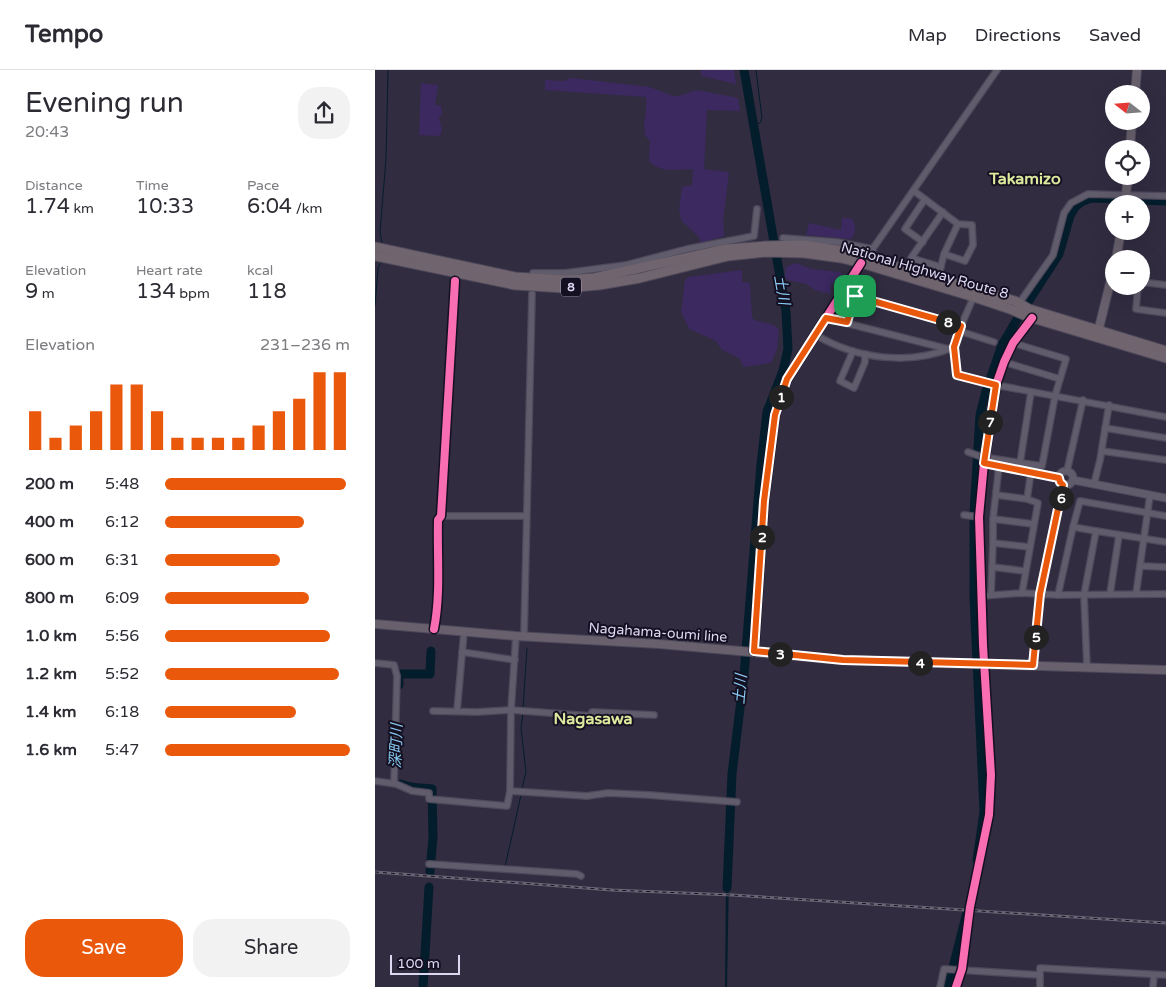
<!DOCTYPE html>
<meta charset="utf-8">
<style>
:root{--surface:#fff;--page:#f2f2f3;--text:#2b2b33;--muted:#7c7c81;--line:#e1e1e2;--accent:#ea580c}
body{margin:0;font-family:"Varela Round","Noto Sans JP",sans-serif;background:var(--page);color:var(--text);height:100vh;display:flex;flex-direction:column;font-size:19px;white-space:nowrap}
*{box-sizing:border-box;margin:0}
p{font-size:16px;color:var(--muted)}
.icon{flex:none;width:28px;height:28px;fill:none;stroke:currentColor;stroke-width:2;stroke-linecap:round;stroke-linejoin:round}
.map{position:relative;flex:1;overflow:hidden}
.sheet{display:flex;flex-direction:column;background:var(--surface);width:375px}
.sheet>*{flex:none}
.needle{width:32px;rotate:287deg}
.tools{position:absolute;left:730px;top:15px;display:grid;gap:10px}
.tools a{display:grid;place-items:center;width:45px;height:45px;border-radius:50%;background:var(--surface);box-shadow:0 5px 20px #0002;font-size:25px}
.scale{position:absolute;left:15px;bottom:12px;width:70px;box-sizing:border-box;padding-left:5px;border:2px solid #ddd7f1;border-top:0;font-size:14px;line-height:18px;white-space:nowrap;color:#ddd7f1;-webkit-text-stroke:4px #151021;paint-order:stroke}
.pin{position:absolute;display:grid;place-items:center;width:42px;height:42px;color:#fff;margin:-21px;border-radius:10px;box-shadow:0 2px 8px #0006}
.km{position:absolute;width:25px;height:25px;margin:-12px;border-radius:50%;background:#222;color:#fff;font-size:14px;line-height:25px;text-align:center}
.round{display:grid;place-items:center;flex:none;width:52px;height:52px;border-radius:20px;background:var(--page)}
.head{display:flex;align-items:center;justify-content:space-between;height:85px;padding:0 25px}
h1{font-size:28px;font-weight:600;line-height:38px}
.metrics{display:grid;grid-template-columns:repeat(3,1fr);gap:8px;height:85px;padding:5px 25px}
.metrics div{display:grid;align-content:center}
.metrics b{font-size:21px;font-weight:600}
.metrics small{font-size:14px;font-weight:400}
.metrics p{font-size:14px}
.chart{height:140px;padding:10px 25px}
.chart p{display:flex;justify-content:space-between}
.chart svg{width:100%;height:90px;margin-top:5px;stroke:var(--accent);stroke-width:6}
.cta{display:flex;gap:10px;margin-top:auto;padding:10px 25px}
.cta a{flex:1;height:58px;border-radius:20px;background:var(--accent);color:#fff;font-size:20px;font-weight:600;line-height:58px;text-align:center}
.cta a+a{background:var(--page);color:var(--text)}
ul{padding:0 25px;list-style:none;font-size:16px}
li{display:grid;grid-template-columns:80px 60px 1fr;align-items:center;height:38px}
li i{height:12px;border-radius:6px;background:var(--accent)}
header{display:flex;align-items:center;gap:30px;box-sizing:border-box;height:70px;padding:0 25px;background:var(--surface);border-bottom:1px solid var(--line)}
header strong{font-size:24px}
nav{display:flex;gap:28px;margin-inline-start:auto;font-size:18px}
main{display:flex;flex:1;min-height:0}
.map>svg:first-child{display:block}
</style>
<header>
<strong>Tempo</strong>
<nav><a>Map</a><a>Directions</a><a>Saved</a></nav>
</header>
<main>
<section class="sheet">
<div class="head"><div><h1>Evening run</h1><p>20:43</p></div><a class="round"><svg class="icon" aria-label="share" viewBox="0 0 24 24"><path d="M12 15V3M7 8l5-5 5 5M5 13v7h14v-7"/></svg></a></div>
<div class="metrics">
<div><p>Distance</p><b>1.74<small> km</small></b></div>
<div><p>Time</p><b>10:33</b></div>
<div><p>Pace</p><b>6:04<small> /km</small></b></div>
</div>
<div class="metrics">
<div><p>Elevation</p><b>9<small> m</small></b></div>
<div><p>Heart rate</p><b>134<small> bpm</small></b></div>
<div><p>kcal</p><b>118</b></div>
</div>
<div class="chart"><p><span>Elevation</span>231–236 m</p>
<svg viewBox="0 0 160 44" preserveAspectRatio="none"><path d="M5 44V25M15 44V38M25 44V32M35 44V25M45 44V12M55 44V12M65 44V25M75 44V38M85 44V38M95 44V38M105 44V38M115 44V32M125 44V25M135 44V19M145 44V6M155 44V6"/></svg>
</div>
<ul>
<li><b>200 m</b>5:48<i style="width:98%"></i></li>
<li><b>400 m</b>6:12<i style="width:75%"></i></li>
<li><b>600 m</b>6:31<i style="width:62%"></i></li>
<li><b>800 m</b>6:09<i style="width:78%"></i></li>
<li><b>1.0 km</b>5:56<i style="width:89%"></i></li>
<li><b>1.2 km</b>5:52<i style="width:94%"></i></li>
<li><b>1.4 km</b>6:18<i style="width:71%"></i></li>
<li><b>1.6 km</b>5:47<i style="width:100%"></i></li>
</ul>
<div class="cta"><a>Save</a><a>Share</a></div>
</section>
<div class="map">
<svg width="791" height="917" viewBox="0 0 791 917">
<rect width="100%" height="100%" fill="#322c41"/>
<g fill="#3b295f">
<polygon points="326,0 359,0 361,14 326,6"/>
<path d="M196,8L275,17L298,26H304L322,20L363,28L365,41L332,40L329,99L354,102L348,152L349,166L326,173L324,167L307,151L304,141L307,117L317,115L318,99C302,99 286,104 274,91L275,71L270,65L269,53L271,42V27L170,20V10L189,11Z"/>
<polygon points="46,13 63,15 60,35 66,36 67,43 64,48 67,59 65,66 44,65"/>
<path d="M467,148L477,149C481,156 481,162 476,169L431,165L434,153L466,160Z"/>
<polygon points="420,193 437,199 465,202 467,205 456,215 455,224 440,220 431,214 412,210 410,207 411,197"/>
<polygon points="367,200 367,212 375,213 377,247 379,250 399,255 404,260 402,279 396,293 369,297 364,288 347,280 341,271 314,259 306,242 310,210 313,207"/>
</g>
<polygon fill="#041d2c" points="351,806 354,806 352,917 350,917"/>
<g fill="none" stroke-linecap="round" stroke-linejoin="round">
<g stroke="#041d2c" stroke-width="1">
<polyline points="379,55 385,53 387,48 381,0"/>
<polyline points="7,173 5,162 11,89 13,0"/>
<polyline points="0,236 3,198 6,192"/>
<polyline points="148,639 152,578"/>
<polyline points="147,719 151,702 146,658 148,643"/>
<polyline points="130,797 146,725"/>
<polyline points="57,798 125,802"/>
</g>
<g stroke="#041d2c" stroke-width="9">
<polyline points="24,615 24,604 55,604 56,581"/>
<path d="M26,714C36,719 46,717 57,719L58,767L55,802"/>
<polyline points="602,790 609,742 599,527 599,443 605,345 611,321 627,275 644,246 684,184 695,146 700,137 708,131 717,128 791,131"/>
<polyline points="352,818 357,704 369,605 386,394 392,342 408,301 413,279 411,241 369,0"/>
<polyline points="48,917 54,817"/>
<polyline points="573,917 592,842"/>
</g>
<g stroke="#4d485a" stroke-width="8">
<g id="minor">
<polyline points="539,121 583,154 597,155 598,175 590,191 569,184"/>
<polyline points="408,168 462,172 498,179"/>
<polyline points="548,172 530,159 550,129"/>
<polyline points="492,187 622,0"/>
<polyline points="566,197 536,188 568,142"/>
<polyline points="158,203 190,203 251,195 312,179 379,166 382,139"/>
<polyline points="563,208 569,184 583,154"/>
<polyline points="766,212 791,215"/>
<polyline points="763,216 761,239 791,243"/>
<polyline points="647,229 678,185 689,143 696,133 713,124 791,126"/>
<polyline points="451,248 573,279"/>
<polyline points="472,253 480,227 586,256 579,277"/>
<polyline points="586,256 599,226"/>
<polyline points="584,261 619,272"/>
<path d="M441,265C481,289 535,296 579,277L582,305L621,315L791,347"/>
<polyline points="478,281 465,311 479,318 490,292 490,284"/>
<polyline points="629,292 685,309"/>
<polyline points="730,358 791,368"/>
<polyline points="727,381 791,390"/>
<polyline points="593,382 607,387 667,396 680,326 691,289 638,273"/>
<polyline points="609,393 684,408"/>
<polyline points="645,393 656,322"/>
<polyline points="692,401 708,330"/>
<polyline points="719,414 725,390 734,335"/>
<polyline points="621,425 652,429"/>
<polyline points="589,445 604,447"/>
<polyline points="66,446 151,446"/>
<polyline points="618,449 624,396"/>
<polyline points="698,457 705,431 791,446"/>
<polyline points="721,461 791,472"/>
<polyline points="655,477 618,473 618,449 658,454"/>
<polyline points="765,496 791,497"/>
<polyline points="617,497 650,501"/>
<polyline points="647,523 663,433 652,429 656,402"/>
<polyline points="616,524 618,473"/>
<polyline points="735,524 744,465"/>
<polyline points="761,524 775,425"/>
<polyline points="683,525 698,457 721,461 709,525 712,597"/>
<polyline points="606,526 647,523 683,525 791,524"/>
<path d="M59,559C66,523 62,487 63,450L66,446L80,211"/>
<polyline points="149,566 157,224"/>
<polyline points="379,581 389,431 400,345 412,309 486,193"/>
<polyline points="87,582 140,590"/>
<polyline points="0,593 19,595 22,606 19,713"/>
<polyline points="657,595 665,524 688,415"/>
<polyline points="58,641 102,642 136,640 215,646 217,642 279,645"/>
<polyline points="82,641 89,562"/>
<polyline points="0,711 21,714 37,721 54,723 54,729 132,736 135,721 136,640 141,566"/>
<polyline points="135,721 212,726 233,723 274,725 362,732"/>
<polyline points="54,794 202,804 206,806"/>
<polyline points="565,917 569,899 665,905 665,898 791,905"/>
<polyline points="581,917 587,899 595,837 614,745 616,705 608,575 604,447 609,393 621,315 629,292 638,273 657,248"/>
<polyline points="665,917 665,905"/>
<polyline points="778,917 779,905"/>
</g>
</g>
<g stroke="#4d485a" stroke-width="9">
<g id="tertiary">
<circle cx="691" cy="408" r="7"/>
<polyline points="698,410 791,428"/>
</g>
</g>
<g stroke="#4d485a" stroke-width="10">
<g id="secondary">
<polyline points="760,24 762,0"/>
<polyline points="755,79 757,51"/>
<polyline points="750,134 753,106"/>
<polyline points="741,189 746,161"/>
<polyline points="722,266 739,197"/>
<polyline points="0,554 141,566 284,574 468,590 791,600"/>
</g>
</g>
<g stroke="#4d485a" stroke-width="11">
<g id="trunk">
<polyline points="0,177 140,207 189,210 219,208 351,179 391,176 428,175 468,181 640,231 654,239 791,281"/>
<polyline points="0,186 140,215 189,218 224,215 265,208 353,186 392,182 429,183 466,188 486,193 599,227 635,239 651,246 791,288"/>
</g>
</g>
<use href="#minor" stroke="#605c6c" stroke-width="5.5"/>
<use href="#tertiary" stroke="#605c6c" stroke-width="7"/>
<use href="#secondary" stroke="#68616d" stroke-width="8"/>
<use href="#trunk" stroke="#70656e" stroke-width="9"/>
<g stroke="#696574" stroke-width="3">
<polyline id="rail" points="0,802 237,820 357,825 791,853"/>
</g>
<use href="#rail" stroke="#151021" stroke-width="1" stroke-dasharray="4" stroke-linecap="butt"/>
<g stroke="#151021" stroke-width="11">
<g id="cycleway">
<path d="M59,559C66,523 62,487 63,450L66,446L80,211"/>
<polyline points="379,581 389,431 400,345 412,309 486,193"/>
<polyline points="581,917 587,899 595,837 614,745 616,705 608,575 604,447 609,393 621,315 629,292 638,273 657,248"/>
</g>
</g>
<use href="#cycleway" stroke="#f96db3" stroke-width="8"/>
</g>
<g fill="none" stroke-linecap="round" stroke-linejoin="round">
<g stroke="#fff" stroke-width="10">
<polygon id="route" points="480,226 586,256 579,277 582,305 621,315 609,393 684,408 685,412 688,415 665,524 658,595 468,590 379,581 389,431 400,345 412,309 451,248 472,252"/>
</g>
<use href="#route" stroke="#ea580c" stroke-width="6"/>
</g>
<g text-anchor="middle" stroke-width="4" stroke-linejoin="round" paint-order="stroke">
<rect fill="#151021" stroke="#a19bb3" stroke-width="1" x="186" y="207.5" width="20" height="19" rx="4"/>
<g font-size="12" font-weight="bold" fill="#ddd7f1">
<text x="196" y="221">8</text>
</g>
<g font-size="14" fill="#ddd7f1" stroke="#151021">
<text transform="translate(550 200) rotate(16)" y="5">National Highway Route 8</text>
<text transform="translate(283 562) rotate(4)" y="5">Nagahama-oumi line</text>
</g>
<g font-size="15" font-style="italic" fill="#89cbf3" stroke="#151021">
<text transform="translate(407 220) rotate(80)" y="5">土川</text>
<text transform="translate(365 619) rotate(-85)" y="5">土川</text>
<text transform="translate(21 676) rotate(-88)" y="5">深町川</text>
</g>
<g font-size="16" font-weight="bold" fill="#ddea9d" stroke="#151021">
<text x="650" y="114">Takamizo</text>
<text x="218" y="654">Nagasawa</text>
</g>
</g>
</svg>
<div class="tools">
<a><svg class="needle" viewBox="-14 -14 28 28"><path d="M0-13l5 13h-10z" fill="#e53935"/><path d="M0 13l5-13h-10z" fill="#7c7c81"/></svg></a>
<a><svg class="icon" aria-label="locate" viewBox="0 0 24 24"><circle cx="12" cy="12" r="6"/><path d="M12 2v4M12 18v4M2 12h4M18 12h4"/></svg></a>
<a>+</a>
<a>−</a>
</div>
<div class="scale">100 m</div>
<div class="pin" style="left:480px;top:226px;background:#1e9e55"><svg class="icon" aria-label="arrive" viewBox="0 0 24 24"><path d="M6 21V4h12l-3 4 3 4H6"/></svg></div>
<b class="km" style="left:406px;top:327px">1</b>
<b class="km" style="left:387px;top:467px">2</b>
<b class="km" style="left:405px;top:584px">3</b>
<b class="km" style="left:545px;top:593px">4</b>
<b class="km" style="left:661px;top:567px">5</b>
<b class="km" style="left:686px;top:428px">6</b>
<b class="km" style="left:615px;top:352px">7</b>
<b class="km" style="left:573px;top:252px">8</b>
</div>
</main>
